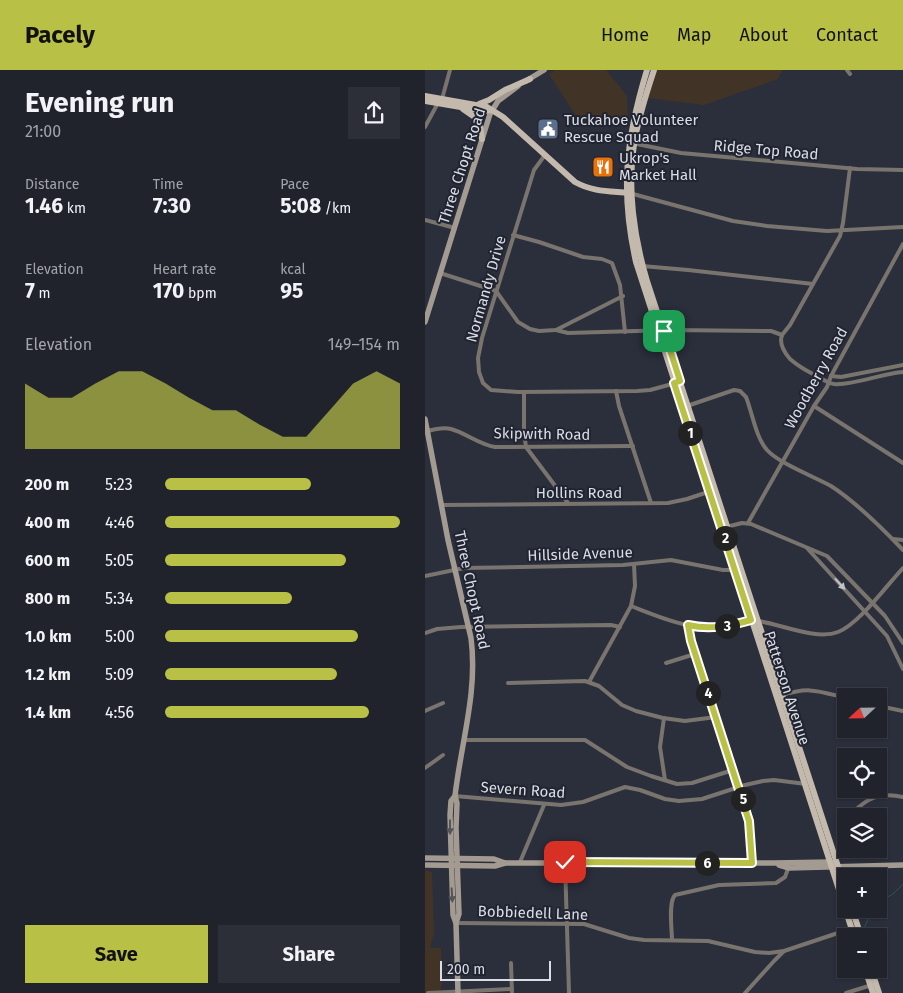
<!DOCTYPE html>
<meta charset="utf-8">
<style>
:root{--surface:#20222c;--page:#2d2f38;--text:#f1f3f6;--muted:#a2a4a9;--line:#3d3f48;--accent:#b9c046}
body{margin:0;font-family:"Fira Sans",sans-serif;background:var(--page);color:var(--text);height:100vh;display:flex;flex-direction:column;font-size:19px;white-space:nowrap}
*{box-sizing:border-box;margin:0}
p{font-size:16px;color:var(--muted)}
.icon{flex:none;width:28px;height:28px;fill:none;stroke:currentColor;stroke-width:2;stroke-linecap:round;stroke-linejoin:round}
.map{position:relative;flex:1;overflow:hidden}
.details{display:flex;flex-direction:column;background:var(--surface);width:425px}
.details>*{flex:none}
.needle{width:32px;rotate:248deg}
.controls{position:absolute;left:412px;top:618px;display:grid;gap:10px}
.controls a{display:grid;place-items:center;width:50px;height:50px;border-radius:0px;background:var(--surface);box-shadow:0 1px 4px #0004,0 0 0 1px var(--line);font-size:25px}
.scale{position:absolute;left:15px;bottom:12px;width:111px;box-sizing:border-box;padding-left:5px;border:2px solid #dbdde6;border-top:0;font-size:14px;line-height:18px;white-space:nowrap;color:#dbdde6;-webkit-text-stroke:4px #212431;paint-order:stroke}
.pin{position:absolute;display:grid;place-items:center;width:42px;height:42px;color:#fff;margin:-21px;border-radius:10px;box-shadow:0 2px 8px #0006}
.km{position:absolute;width:25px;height:25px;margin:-12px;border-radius:50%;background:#222;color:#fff;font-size:14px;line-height:25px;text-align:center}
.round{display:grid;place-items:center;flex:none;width:52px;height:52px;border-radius:0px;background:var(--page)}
.headline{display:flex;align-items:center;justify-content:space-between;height:85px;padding:0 25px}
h1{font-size:28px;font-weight:700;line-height:38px}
.stats{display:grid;grid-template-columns:repeat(3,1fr);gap:8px;height:85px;padding:5px 25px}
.stats div{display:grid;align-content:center}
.stats b{font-size:21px;font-weight:700}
.stats small{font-size:14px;font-weight:400}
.stats p{font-size:14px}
.chart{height:140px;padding:10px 25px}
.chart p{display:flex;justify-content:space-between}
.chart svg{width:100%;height:90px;margin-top:5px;fill:var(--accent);opacity:.7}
.action{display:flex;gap:10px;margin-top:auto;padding:10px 25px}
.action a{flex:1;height:58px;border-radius:0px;background:var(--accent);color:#111;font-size:20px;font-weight:700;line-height:58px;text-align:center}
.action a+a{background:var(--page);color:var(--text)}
ul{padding:0 25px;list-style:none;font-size:16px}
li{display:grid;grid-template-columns:80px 60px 1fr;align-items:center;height:38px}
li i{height:12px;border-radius:6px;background:var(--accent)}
header{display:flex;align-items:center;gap:30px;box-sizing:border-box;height:70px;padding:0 25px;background:var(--accent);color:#111}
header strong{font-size:24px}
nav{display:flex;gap:28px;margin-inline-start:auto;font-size:18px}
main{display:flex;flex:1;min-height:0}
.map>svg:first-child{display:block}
</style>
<header>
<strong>Pacely</strong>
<nav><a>Home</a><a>Map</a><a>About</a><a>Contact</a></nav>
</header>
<main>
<section class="details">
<div class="headline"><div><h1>Evening run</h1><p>21:00</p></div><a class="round"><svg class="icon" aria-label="share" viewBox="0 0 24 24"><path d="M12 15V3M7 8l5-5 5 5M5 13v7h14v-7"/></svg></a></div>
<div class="stats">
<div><p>Distance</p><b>1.46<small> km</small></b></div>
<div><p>Time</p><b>7:30</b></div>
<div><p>Pace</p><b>5:08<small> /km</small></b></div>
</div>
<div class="stats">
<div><p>Elevation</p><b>7<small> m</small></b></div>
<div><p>Heart rate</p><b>170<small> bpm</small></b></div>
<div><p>kcal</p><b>95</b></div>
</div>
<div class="chart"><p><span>Elevation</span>149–154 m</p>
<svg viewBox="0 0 160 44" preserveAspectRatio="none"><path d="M0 44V12L10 19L20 19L30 12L40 6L50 6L60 12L70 19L80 25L90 25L100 32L110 38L120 38L130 25L140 12L150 6L160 12V44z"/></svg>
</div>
<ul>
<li><b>200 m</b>5:23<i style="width:62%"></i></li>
<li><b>400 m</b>4:46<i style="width:100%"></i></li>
<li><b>600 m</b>5:05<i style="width:77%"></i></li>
<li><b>800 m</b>5:34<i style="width:54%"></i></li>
<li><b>1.0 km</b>5:00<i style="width:82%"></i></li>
<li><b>1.2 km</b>5:09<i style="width:73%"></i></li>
<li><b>1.4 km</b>4:56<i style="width:87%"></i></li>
</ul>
<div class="action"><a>Save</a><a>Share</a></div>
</section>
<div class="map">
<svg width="478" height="923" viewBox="0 0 478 923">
<rect width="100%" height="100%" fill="#2b2e3b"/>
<g fill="#413426">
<polygon points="131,0 181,0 202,26 203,56 158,57 124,4"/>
<polygon points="232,0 358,0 353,9 279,35 222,28"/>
<polygon points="0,800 7,802 9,863 5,878 16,878 17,913 15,923 0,923"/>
</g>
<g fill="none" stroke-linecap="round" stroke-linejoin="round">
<g stroke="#29555b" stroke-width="1">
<polyline points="454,832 468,824 478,814"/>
<polyline points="440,864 440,856 448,839"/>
<polyline points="414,907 421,899"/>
</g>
<g stroke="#79746e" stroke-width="4">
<polyline points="422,0 425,4"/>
<polyline points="17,29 25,0"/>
<polyline points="0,57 13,33"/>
<polyline points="207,73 256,83 432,99 478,100"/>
<polyline points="120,85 109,100 57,268 53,288 54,302 58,313 66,320 93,322 212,321 225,320 251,313"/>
<polyline points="208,124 308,151 342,156 402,161 478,157"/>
<polyline points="0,150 30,158"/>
<polyline points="88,165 114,172 158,187 177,189 187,193 195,215 200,262"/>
<polyline points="217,196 263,200 388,214"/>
<polyline points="15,203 71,221 93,252 105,259 114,261 131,260 198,226"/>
<polyline points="131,260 143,263 246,260 346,261 357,265"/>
<polyline points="357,265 365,255 415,166 418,153 425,98"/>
<path d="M357,265C354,273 359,282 365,289C372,295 380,300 388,304C394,307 402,313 409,314C426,316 459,303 478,302"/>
<polyline points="406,306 416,307 478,295"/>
<polyline points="191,321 194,336 226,433"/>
<polyline points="99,322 99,362 101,377 143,433"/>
<path d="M262,336L309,320L315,321L321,327C327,342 331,368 342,380C355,394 388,406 406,416C431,432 457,458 478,480"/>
<polyline points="389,336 478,393"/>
<path d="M3,361C10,359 18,357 26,359C41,363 53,374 70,377L208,376"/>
<polyline points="16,435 243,433 262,429 286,421"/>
<polyline points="323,453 389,336 402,317 406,306 478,174"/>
<polyline points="301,457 317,453 326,454 402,486 460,546 478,573"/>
<polyline points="468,469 478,470"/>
<polyline points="382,478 462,566 478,599"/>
<polyline points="0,506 39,498 198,495 246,490 298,500 312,500"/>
<path d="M206,536C232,546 262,559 290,558C302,557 317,550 327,550C351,552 390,571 413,562C434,554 462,515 478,498"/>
<polyline points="263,555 266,571 324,751 327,793"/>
<polyline points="0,563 12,559 36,557 186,555 195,557"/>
<polyline points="241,593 270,584"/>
<polyline points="164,612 206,536 210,516 209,494"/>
<polyline points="83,613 160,611 174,616 197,635 211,641 238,648 260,651 291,647"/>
<path d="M355,626C384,616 393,621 421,628"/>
<polyline points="454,636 478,641"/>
<polyline points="0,641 18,633"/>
<polyline points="239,648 235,677 240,710"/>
<polyline points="39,670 160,670 202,697 226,706 252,714 267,713 308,700"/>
<polyline points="0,698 18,685"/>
<polyline points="30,726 136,735 158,732 200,717 215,720 240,729 254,731 277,729 320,715 338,711 349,710 381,714"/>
<polyline points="434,737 438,746"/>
<path d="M428,746C428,741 430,741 434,737C447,725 461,723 478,727"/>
<polyline points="95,792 119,735"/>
<polyline points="140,792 144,923"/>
<polyline points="31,853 159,854 204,868 219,870 283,871 330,882 344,883 359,881"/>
<path d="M247,870C247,860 243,832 250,825L294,815L351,813L360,807L364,796"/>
<polyline points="86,893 87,923"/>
<polyline points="3,923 87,919"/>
<polyline points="320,923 349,891 359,881 428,858"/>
<polyline points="421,923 447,915"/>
</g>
<g stroke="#a39b91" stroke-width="5.5">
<polyline points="101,11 119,0"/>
<polyline points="0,252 65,44 73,31 93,16"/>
<path d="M0,349L23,470L46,568C53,622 36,673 30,726L26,731L25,745L28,845L31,853"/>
<polyline points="30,726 32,733 31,758 34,844 31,853 33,923"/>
<polyline points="0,788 69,789 80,793 349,793 405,792 409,793"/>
<polyline points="0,795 70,796 80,793"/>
<polyline points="354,795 364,798 478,795"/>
</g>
<g stroke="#c3b9ac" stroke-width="6">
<path d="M222,0C201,69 195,121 211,192L429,866"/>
<path d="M229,0C221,24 213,49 209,74C202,118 209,168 222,211L421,821"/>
<path d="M0,26L62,37L78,47L150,112C168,122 184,121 204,123"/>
<polyline points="0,31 59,41 67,40"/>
<polyline points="54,34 64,30 80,20 105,9"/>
<polyline points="38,39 54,50 57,69"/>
<polyline points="427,839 436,866"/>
<polyline points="440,899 448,923"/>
<polyline points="446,899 454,923"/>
</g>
</g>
<defs><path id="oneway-solid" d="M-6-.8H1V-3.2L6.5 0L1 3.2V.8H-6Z" transform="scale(1.25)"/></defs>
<use fill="#c2c3c8" href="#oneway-solid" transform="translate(415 514) rotate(48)"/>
<g fill="#555457">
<use href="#oneway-solid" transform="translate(25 757) rotate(90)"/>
<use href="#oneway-solid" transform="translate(27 825) rotate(87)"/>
</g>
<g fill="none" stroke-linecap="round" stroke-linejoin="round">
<g stroke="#fff" stroke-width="10">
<path id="route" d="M140,792L327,793L324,751L266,571L263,555C285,560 305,556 326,550L249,313L255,311L239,261"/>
</g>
<use href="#route" stroke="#b9c046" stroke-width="6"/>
</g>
<defs>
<g id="civic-square" transform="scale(1.125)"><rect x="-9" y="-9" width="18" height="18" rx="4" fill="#5c6f8a" stroke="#212431"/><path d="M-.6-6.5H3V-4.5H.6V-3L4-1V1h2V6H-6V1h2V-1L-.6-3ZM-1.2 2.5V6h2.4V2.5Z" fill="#fff"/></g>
<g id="restaurant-square" transform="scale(1.125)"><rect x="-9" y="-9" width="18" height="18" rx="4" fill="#e8710a" stroke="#212431"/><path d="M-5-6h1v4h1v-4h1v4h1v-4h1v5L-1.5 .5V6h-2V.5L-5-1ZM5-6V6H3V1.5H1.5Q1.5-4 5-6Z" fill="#fff"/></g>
</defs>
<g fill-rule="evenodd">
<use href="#civic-square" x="123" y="59"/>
<use href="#restaurant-square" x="178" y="97"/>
</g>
<g text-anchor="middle" stroke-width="4" stroke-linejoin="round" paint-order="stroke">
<g font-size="15" fill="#dbdde6" stroke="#212431" text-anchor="start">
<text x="139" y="55">Tuckahoe Volunteer<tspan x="139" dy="17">Rescue Squad</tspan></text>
<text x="194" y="93">Ukrop's<tspan x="194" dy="17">Market Hall</tspan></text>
</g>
<g font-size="15" fill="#dbdde6" stroke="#212431">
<text transform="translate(341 80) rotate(5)" y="5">Ridge Top Road</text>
<text transform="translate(37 96) rotate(-72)" y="5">Three Chopt Road</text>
<text transform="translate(61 219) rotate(-74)" y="5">Normandy Drive</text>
<text transform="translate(391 308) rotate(-61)" y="5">Woodberry Road</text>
<text transform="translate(117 364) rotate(1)" y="5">Skipwith Road</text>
<text x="154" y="428">Hollins Road</text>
<text transform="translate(155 484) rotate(-2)" y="5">Hillside Avenue</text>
<text transform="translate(47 520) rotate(78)" y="5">Three Chopt Road</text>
<text transform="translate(362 618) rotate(72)" y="5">Patterson Avenue</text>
<text transform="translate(98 720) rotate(4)" y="5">Severn Road</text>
<text transform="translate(108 843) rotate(2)" y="5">Bobbiedell Lane</text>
</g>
</g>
</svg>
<div class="controls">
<a><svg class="needle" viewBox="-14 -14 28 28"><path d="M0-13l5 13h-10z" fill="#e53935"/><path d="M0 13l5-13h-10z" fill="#a2a4a9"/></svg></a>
<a><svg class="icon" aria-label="locate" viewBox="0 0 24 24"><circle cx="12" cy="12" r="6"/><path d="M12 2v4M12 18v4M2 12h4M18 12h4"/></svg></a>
<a><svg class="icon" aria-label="layers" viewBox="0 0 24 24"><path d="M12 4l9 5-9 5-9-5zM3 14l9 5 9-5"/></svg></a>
<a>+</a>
<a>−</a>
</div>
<div class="scale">200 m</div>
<div class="pin" style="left:239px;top:261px;background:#1e9e55"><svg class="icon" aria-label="arrive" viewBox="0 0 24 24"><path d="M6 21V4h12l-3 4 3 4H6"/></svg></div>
<div class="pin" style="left:140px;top:792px;background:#d93025"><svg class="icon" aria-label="check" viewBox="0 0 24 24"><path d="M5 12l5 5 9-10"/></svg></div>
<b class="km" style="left:265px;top:363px">1</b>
<b class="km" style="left:300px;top:468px">2</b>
<b class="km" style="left:302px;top:556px">3</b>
<b class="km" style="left:283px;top:623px">4</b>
<b class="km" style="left:318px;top:729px">5</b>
<b class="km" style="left:282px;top:793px">6</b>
</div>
</main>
